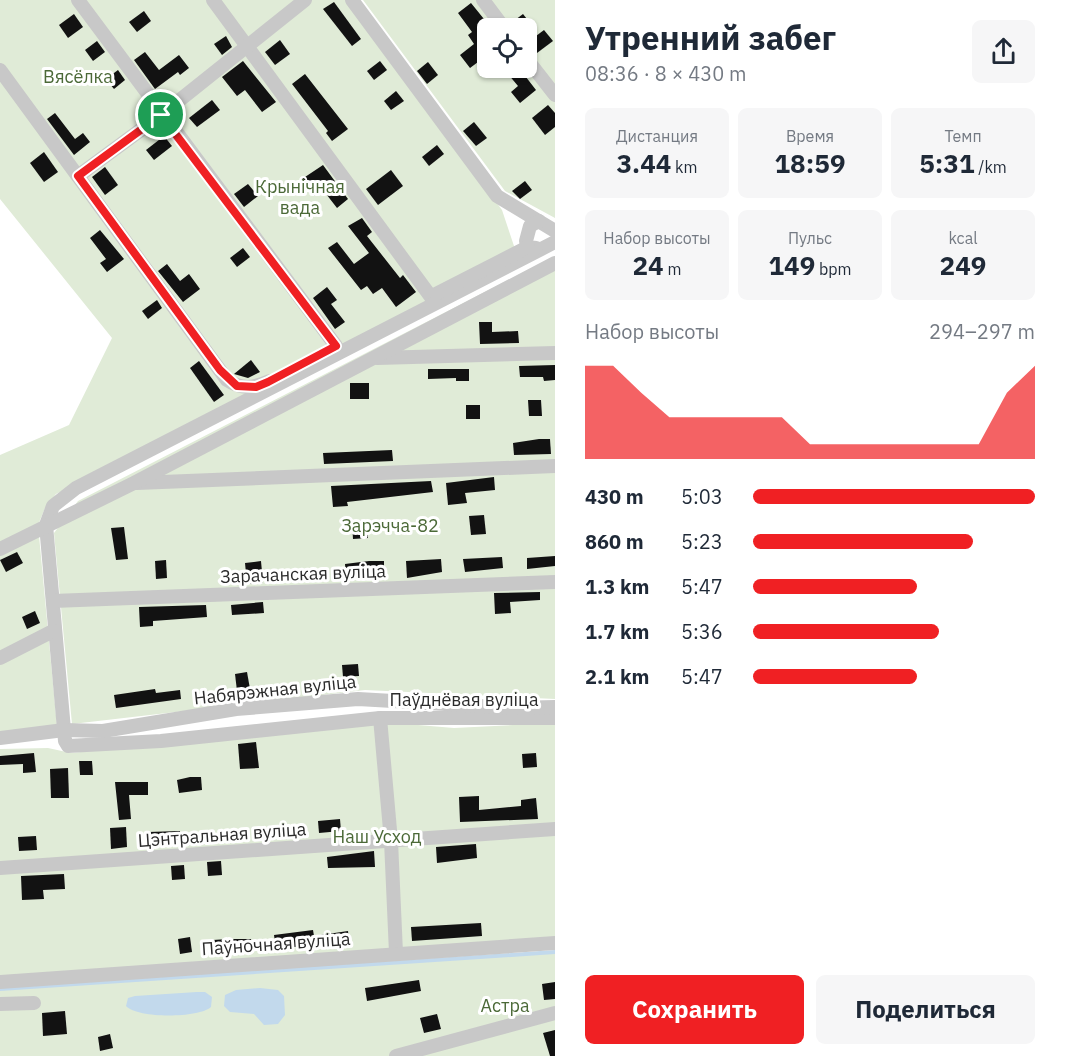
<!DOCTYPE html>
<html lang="ru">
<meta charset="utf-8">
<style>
:root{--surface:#fff;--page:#f6f6f7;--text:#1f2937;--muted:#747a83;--accent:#f02023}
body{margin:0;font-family:"IBM Plex Sans",sans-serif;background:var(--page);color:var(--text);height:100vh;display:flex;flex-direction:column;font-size:22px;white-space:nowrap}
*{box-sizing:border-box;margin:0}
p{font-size:20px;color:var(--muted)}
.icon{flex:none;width:33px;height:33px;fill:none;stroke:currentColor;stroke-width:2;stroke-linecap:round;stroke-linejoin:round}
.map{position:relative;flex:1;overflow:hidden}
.side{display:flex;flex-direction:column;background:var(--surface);width:510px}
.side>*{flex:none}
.buttons{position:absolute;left:477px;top:18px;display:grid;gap:12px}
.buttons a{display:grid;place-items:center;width:60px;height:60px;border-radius:9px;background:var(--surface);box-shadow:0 2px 4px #0004;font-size:30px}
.pin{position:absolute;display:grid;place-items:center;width:51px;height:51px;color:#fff;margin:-26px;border:3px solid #fff;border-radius:50%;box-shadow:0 2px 6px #0007}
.round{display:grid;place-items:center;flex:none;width:63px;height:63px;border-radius:9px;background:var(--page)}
.headline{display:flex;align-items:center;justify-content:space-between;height:102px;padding:0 30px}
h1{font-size:33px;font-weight:800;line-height:45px}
.metrics{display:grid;grid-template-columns:repeat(3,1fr);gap:9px;height:102px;padding:6px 30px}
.metrics div{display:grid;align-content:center;border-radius:9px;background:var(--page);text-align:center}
.metrics b{font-size:26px;font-weight:800}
.metrics small{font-size:16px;font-weight:400}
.metrics p{font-size:16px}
.chart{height:168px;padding:12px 30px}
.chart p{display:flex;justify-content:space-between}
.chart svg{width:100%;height:108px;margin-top:6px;fill:var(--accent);opacity:.7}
.cta{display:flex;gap:12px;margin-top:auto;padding:12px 30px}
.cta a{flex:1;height:69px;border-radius:9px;background:var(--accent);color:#fff;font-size:24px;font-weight:800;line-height:69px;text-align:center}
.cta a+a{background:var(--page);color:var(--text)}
ul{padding:0 30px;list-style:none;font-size:20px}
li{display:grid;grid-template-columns:96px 72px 1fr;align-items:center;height:45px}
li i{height:15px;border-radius:8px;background:var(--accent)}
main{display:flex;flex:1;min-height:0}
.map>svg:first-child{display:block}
</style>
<main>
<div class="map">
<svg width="555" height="1056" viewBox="0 0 555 1056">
<rect width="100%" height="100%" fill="#fff"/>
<g fill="#e0ebd7" fill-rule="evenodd">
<polygon points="0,0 346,0 502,210 518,258 56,494 45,508 38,525 57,726 0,733 0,455 69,425 112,338 0,199"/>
<path d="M363,0H555V218L505,191ZM488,28H526V68H488Z"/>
<polygon points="555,256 555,699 365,690 72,724 54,533 78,501"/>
<polygon points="382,722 454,728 555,723 555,937 0,977 0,749 48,748 71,753"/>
<polygon points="555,953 555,1056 0,1056 0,988"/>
</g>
<g fill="#c2d9ec">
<polygon points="260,988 278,990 284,996 285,1015 278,1024 264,1025 254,1014 230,1012 224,1006 225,995 236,990"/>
<path d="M197,992H205L212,997L211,1007C199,1018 138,1019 126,1006L128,998L135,996Z"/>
</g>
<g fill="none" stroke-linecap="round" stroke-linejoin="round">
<polyline stroke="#c2d9ec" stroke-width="4" points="0,989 555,952"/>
</g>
<g fill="#121212">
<polygon points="334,2 361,39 352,46 323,9"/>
<polygon points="471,3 488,24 488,47 478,54 482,59 470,68 460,55 474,44 468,35 472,32 458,13"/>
<polygon points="144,11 151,21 137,32 129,22"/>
<polygon points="74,14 83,27 68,38 59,25"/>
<polygon points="523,14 534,28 515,28 511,23"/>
<polygon points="544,30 553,41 537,53 528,42"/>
<polygon points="226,36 232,47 222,55 214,44"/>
<polygon points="280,40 290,54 275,65 265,52"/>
<polygon points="97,41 105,52 93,61 85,50"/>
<polygon points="145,52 159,70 179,55 189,68 180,75 178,72 155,89 134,60"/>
<polygon points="243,61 276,102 262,112 245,90 237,96 222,77"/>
<polygon points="380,61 387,70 374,80 367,71"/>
<polygon points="428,62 438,75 427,84 417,71"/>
<polygon points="503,68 519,68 536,90 520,103 511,92 518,86"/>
<polygon points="118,70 125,80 114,89 106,79"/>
<polygon points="305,74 348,129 332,141 326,133 328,131 292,84"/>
<polygon points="396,91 404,101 391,110 384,101"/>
<polygon points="212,100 220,110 197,127 189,118"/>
<polygon points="548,105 555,113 555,127 545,135 532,118"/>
<polygon points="55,113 75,139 83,133 90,142 74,155 47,119"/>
<polygon points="474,122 487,138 476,146 463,131"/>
<polygon points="164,136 172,146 154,160 146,150"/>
<polygon points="437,145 444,154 429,166 422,157"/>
<polygon points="44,152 58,172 44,182 30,163"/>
<polygon points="323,165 348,199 337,208 323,190 314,196 302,179"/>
<polygon points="105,167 118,185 105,195 92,177"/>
<polygon points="391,170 403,186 378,205 366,189"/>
<polygon points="525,181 532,190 520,199 512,191"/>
<polygon points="248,184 258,196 244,207 234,194"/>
<polygon points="362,218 372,232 367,236 400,278 403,275 416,292 396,307 382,288 373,294 367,286 361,290 328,248 337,242 354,264 369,253 348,226"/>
<polygon points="100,230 124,259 107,272 100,263 106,259 90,238"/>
<polygon points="243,248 250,257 237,267 230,258"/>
<polygon points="167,264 180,281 189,274 200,289 183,302 158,271"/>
<polygon points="327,287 337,300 331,304 345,322 335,329 313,298"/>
<polygon points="157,300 162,308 148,319 142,311"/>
<polygon points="479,322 492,322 492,332 518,331 519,343 480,344"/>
<polygon points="251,360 260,372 248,378 234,374"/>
<polygon points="199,361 224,395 214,402 190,368"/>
<polygon points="555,365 555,380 544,381 543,377 520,377 519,366"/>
<polygon points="428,369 469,369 469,381 456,381 456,378 428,379"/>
<rect x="350" y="383" width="19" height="16"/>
<polygon points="528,400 541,400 542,416 529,416"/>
<rect x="466" y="405" width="14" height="14"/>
<polygon points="539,439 550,439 551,454 514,455 513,443"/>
<polygon points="392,450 393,461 324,464 323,453"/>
<polygon points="494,477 495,490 465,493 467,503 448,505 446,483"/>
<polygon points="431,481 433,492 347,502 348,506 333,507 331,486"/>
<polygon points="484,515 486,534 471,535 469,516"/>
<polygon points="367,520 368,538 353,539 352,521"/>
<polygon points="124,527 128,559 116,560 111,528"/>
<polygon points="17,552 23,563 6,572 0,560"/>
<polygon points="555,556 555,566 527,569 527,558"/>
<polygon points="502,557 503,568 465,572 463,559"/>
<polygon points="441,559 442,572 407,578 406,561"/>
<polygon points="166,560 167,578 156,579 155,561"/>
<polygon points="261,561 263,583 247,584 245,563"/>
<polygon points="369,561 384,561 384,575 346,576 345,564"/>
<polygon points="540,592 540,600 510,602 511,613 495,614 494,593"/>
<polygon points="263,602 264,613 232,615 231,605"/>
<polygon points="206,605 207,617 153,621 153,626 140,627 139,607"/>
<polygon points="35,611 40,623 27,629 22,617"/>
<polygon points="358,664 359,676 343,677 342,665"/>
<polygon points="247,672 250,689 237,691 235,674"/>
<polygon points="155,689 156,693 180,690 181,699 116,708 114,695"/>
<polygon points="256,742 259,768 240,769 238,744"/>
<polygon points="34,753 36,772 23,773 23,764 0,765 0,756"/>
<polygon points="536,753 537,767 523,768 522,754"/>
<polygon points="79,761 92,761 93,775 80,775"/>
<polygon points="68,768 69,798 51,798 50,769"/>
<polygon points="190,777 201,777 202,790 179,793 177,780"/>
<polygon points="115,782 148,782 148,795 129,795 131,819 119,820"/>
<polygon points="479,796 479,810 521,806 521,800 536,798 538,819 460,822 459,797"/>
<polygon points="340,819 341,831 319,833 318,821"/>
<polygon points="126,827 127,847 111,849 110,828"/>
<polygon points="180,831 180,843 149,844 148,832"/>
<polygon points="36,836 37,850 19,851 18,837"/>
<polygon points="476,844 477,858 437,863 436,847"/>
<polygon points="374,851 375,867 328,868 327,857"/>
<polygon points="221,861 222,875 208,876 207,862"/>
<polygon points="184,865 185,879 172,880 171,866"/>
<polygon points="64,874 65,889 43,890 44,899 22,900 21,876"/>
<polygon points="481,923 482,936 412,941 411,927"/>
<polygon points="313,930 314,936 348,931 349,941 276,949 274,935"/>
<polygon points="190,937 192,952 180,954 178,939"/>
<polygon points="228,939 251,939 252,952 214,954 213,940"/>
<polygon points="419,980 421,991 367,1001 365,988"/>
<polygon points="555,982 555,999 544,1000 542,984"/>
<polygon points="65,1011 67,1034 43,1036 42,1013"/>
<polygon points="437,1014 441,1029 424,1033 420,1018"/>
<polygon points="555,1030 555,1056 550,1056 543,1033"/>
<polygon points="110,1034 113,1048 100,1051 98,1037"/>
</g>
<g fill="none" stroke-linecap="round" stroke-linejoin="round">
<g stroke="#c8c8c8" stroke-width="14">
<polyline points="78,0 336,346"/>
<polyline points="213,0 431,297"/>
<polyline points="352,0 497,196 555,231"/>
<polyline points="483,0 504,28"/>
<polyline points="526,58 555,95"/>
<path d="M0,70L227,380C242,390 254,388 270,381"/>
<polyline points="78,176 161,115 305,0"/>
<polyline points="555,242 76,488 53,506 46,525 65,741 68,746 161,741 380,718 555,718"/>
<polyline points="536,248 528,247 526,241 530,226 539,221"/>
<polyline points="436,294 528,247"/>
<polyline points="377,358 555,353"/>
<polyline points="137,483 555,466"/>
<polyline points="0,549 134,483 555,263"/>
<polyline points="53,601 555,582"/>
<polyline points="0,658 53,631"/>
<polyline points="380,718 391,841 396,953"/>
<polyline points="0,738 64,730 103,731 236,709 358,699 515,708 555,707"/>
<polyline points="0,868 555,829"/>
<polyline points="0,982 555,943"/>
<polyline points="0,1004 34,1003"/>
<polyline points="396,1056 555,1013"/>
</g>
</g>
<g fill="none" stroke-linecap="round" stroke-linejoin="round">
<g stroke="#fff" stroke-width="12">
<polygon id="route" points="161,115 336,346 268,382 256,387 237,386 220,370 78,176"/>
</g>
<use href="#route" stroke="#f02023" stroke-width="8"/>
</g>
<g text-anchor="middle" stroke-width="6" stroke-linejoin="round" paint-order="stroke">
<g font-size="18" fill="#4b6937" stroke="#fff">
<text x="78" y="83">Вясёлка</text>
<text x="300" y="193">Крынічная<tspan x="300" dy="21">вада</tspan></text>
<text x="390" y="532">Зарэчча-82</text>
<text x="377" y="843">Наш Усход</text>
<text x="505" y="1012">Астра</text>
</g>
<g font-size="18" fill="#2b2b2b" stroke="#fff">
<text transform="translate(303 574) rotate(-2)" y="6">Зарачанская вуліца</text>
<text transform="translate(275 690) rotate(-6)" y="6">Набярэжная вуліца</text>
<text x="464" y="706">Паўднёвая вуліца</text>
<text transform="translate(222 835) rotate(-4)" y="6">Цэнтральная вуліца</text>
<text transform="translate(276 944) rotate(-4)" y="6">Паўночная вуліца</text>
</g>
</g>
</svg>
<div class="buttons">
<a><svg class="icon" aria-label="locate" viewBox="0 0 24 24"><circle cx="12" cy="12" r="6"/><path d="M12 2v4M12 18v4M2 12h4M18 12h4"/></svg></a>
</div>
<div class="pin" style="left:161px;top:115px;background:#1e9e55"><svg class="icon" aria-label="arrive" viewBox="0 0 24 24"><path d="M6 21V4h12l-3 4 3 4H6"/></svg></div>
</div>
<section class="side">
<div class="headline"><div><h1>Утренний забег</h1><p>08:36 · 8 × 430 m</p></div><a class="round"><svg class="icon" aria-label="share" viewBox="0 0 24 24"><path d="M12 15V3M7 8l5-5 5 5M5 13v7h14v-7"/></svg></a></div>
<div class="metrics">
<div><p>Дистанция</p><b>3.44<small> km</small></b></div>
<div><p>Время</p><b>18:59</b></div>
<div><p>Темп</p><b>5:31<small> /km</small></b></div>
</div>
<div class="metrics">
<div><p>Набор высоты</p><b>24<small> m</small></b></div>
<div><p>Пульс</p><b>149<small> bpm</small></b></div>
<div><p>kcal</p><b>249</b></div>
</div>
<div class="chart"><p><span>Набор высоты</span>294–297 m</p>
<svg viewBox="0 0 160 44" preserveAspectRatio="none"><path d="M0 44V6L10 6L20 17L30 27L40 27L50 27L60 27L70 27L80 38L90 38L100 38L110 38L120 38L130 38L140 38L150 17L160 6V44z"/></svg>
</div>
<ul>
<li><b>430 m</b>5:03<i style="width:100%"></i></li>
<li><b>860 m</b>5:23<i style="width:78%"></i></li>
<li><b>1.3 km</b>5:47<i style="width:58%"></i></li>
<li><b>1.7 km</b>5:36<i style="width:66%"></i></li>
<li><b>2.1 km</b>5:47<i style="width:58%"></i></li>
</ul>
<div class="cta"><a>Сохранить</a><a>Поделиться</a></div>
</section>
</main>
